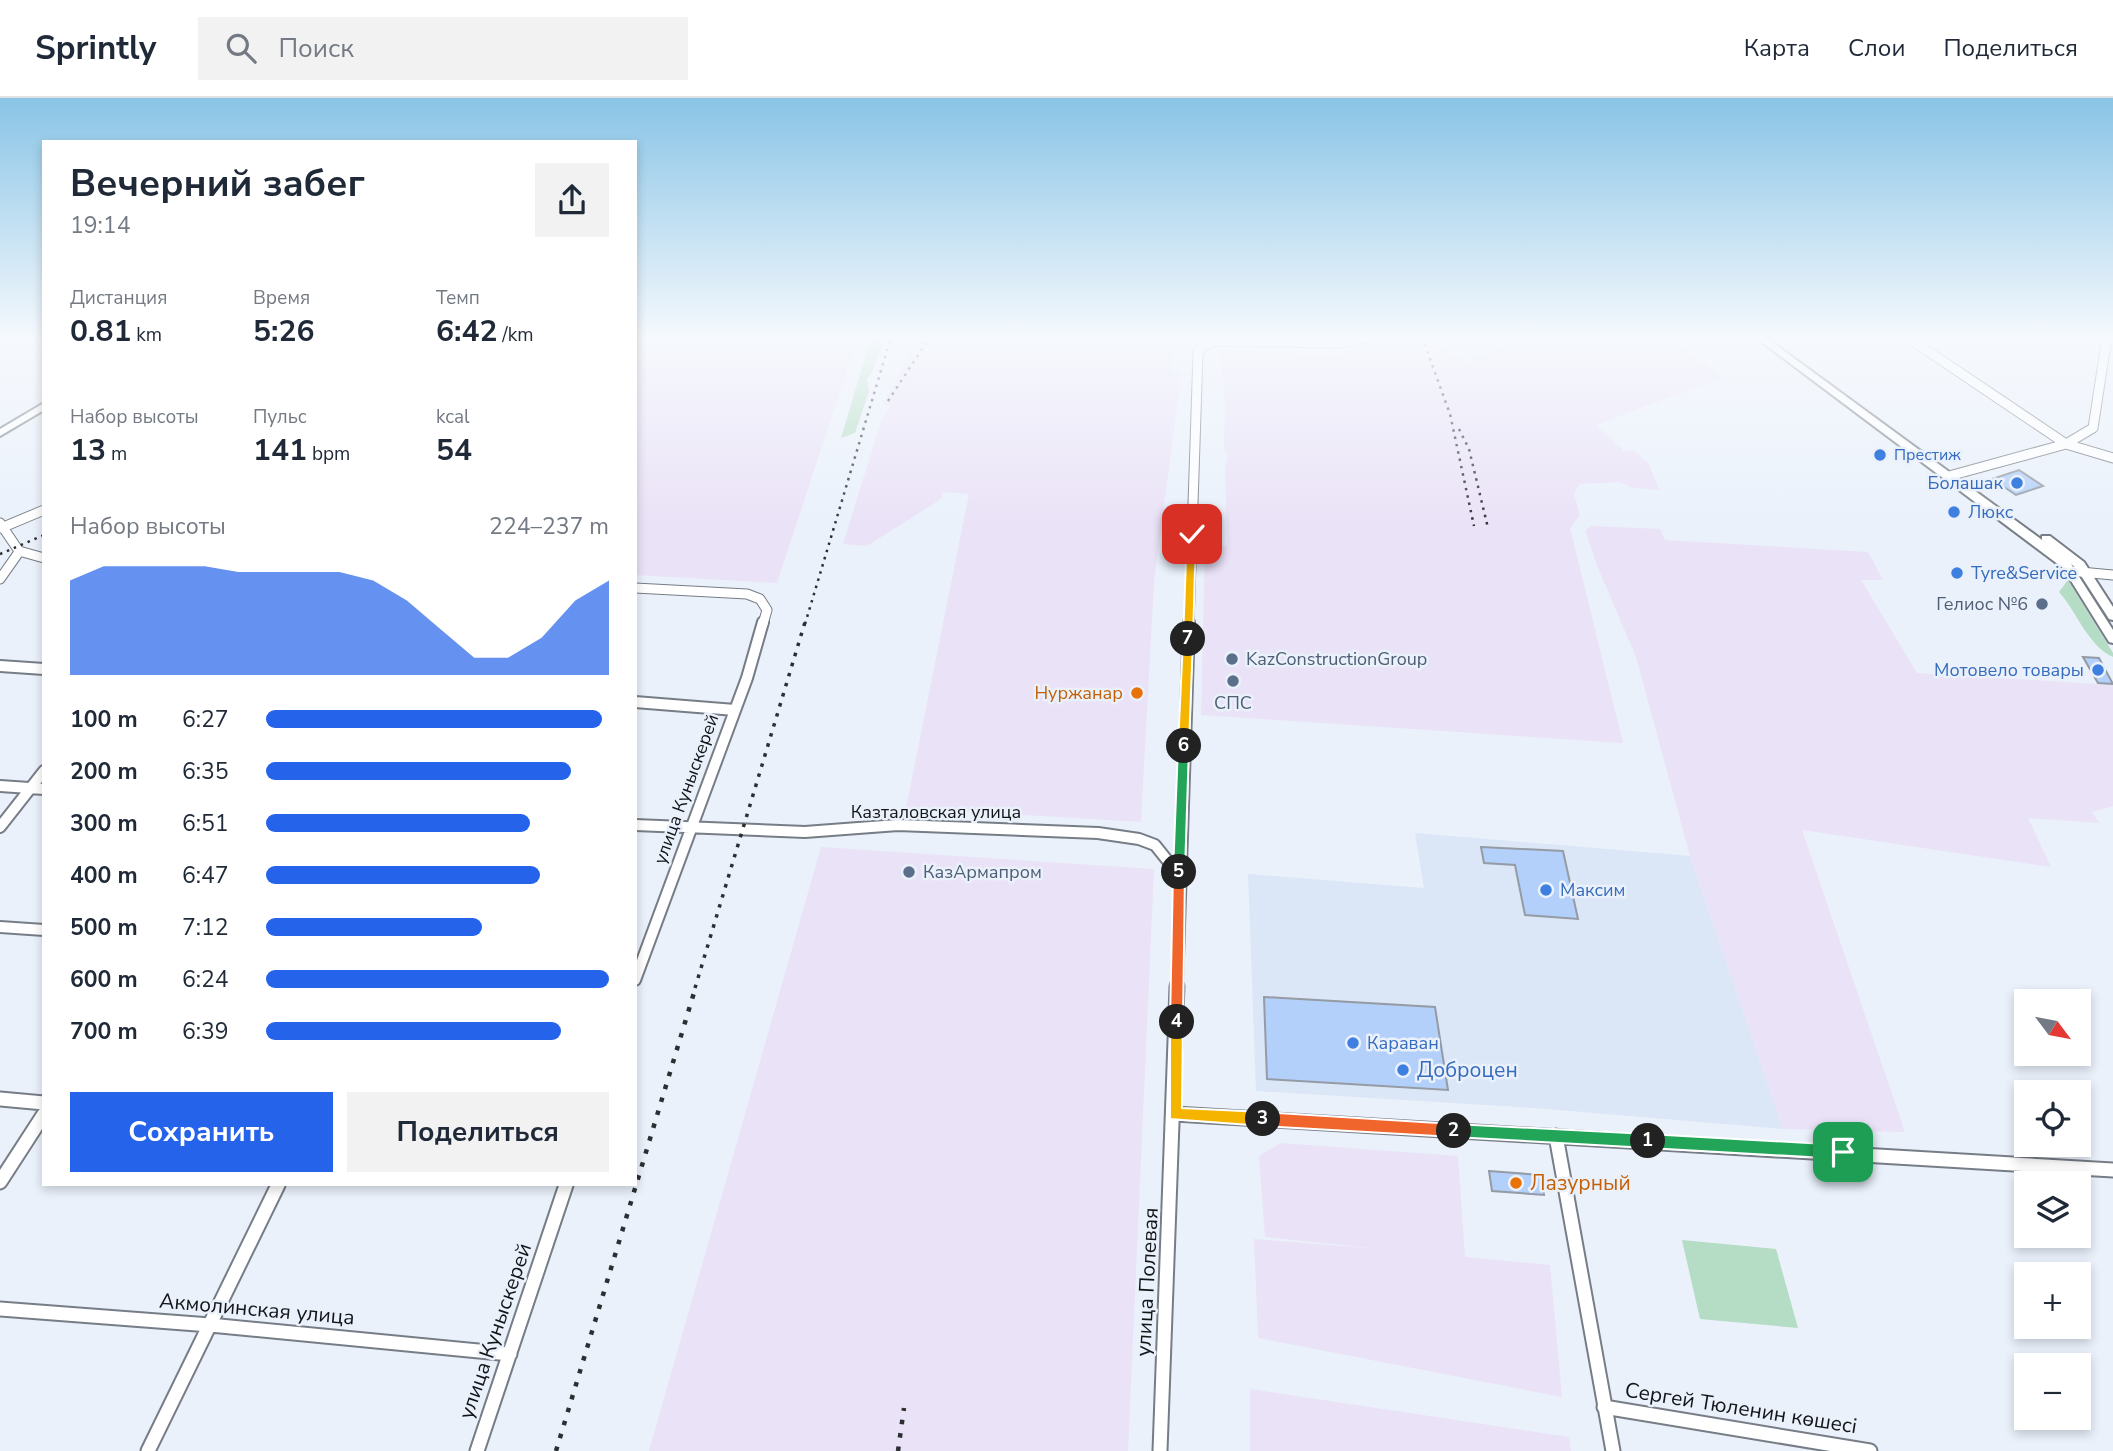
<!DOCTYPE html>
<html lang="ru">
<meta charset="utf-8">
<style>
:root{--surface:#fff;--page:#f2f2f3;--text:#1f2937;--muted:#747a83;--line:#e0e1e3;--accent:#2563eb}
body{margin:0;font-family:"Nunito Sans",sans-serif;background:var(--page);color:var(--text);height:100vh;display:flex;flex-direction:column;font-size:26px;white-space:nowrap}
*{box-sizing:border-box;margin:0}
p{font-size:23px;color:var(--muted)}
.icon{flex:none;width:38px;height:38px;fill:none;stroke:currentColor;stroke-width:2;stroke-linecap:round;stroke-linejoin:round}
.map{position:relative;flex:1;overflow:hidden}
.side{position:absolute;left:42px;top:42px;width:595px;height:1046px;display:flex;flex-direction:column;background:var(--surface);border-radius:0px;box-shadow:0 4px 10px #0003}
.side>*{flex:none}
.needle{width:46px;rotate:122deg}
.controls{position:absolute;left:2014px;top:891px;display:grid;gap:14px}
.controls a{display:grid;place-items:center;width:77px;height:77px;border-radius:0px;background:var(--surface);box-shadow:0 4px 10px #0003;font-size:35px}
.pin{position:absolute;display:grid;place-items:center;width:60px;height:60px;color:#fff;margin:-30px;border-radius:14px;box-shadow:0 4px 10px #0006}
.km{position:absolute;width:35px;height:35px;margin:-18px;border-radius:50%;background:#222;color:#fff;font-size:19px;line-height:35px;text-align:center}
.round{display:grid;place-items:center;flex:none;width:74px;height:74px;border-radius:0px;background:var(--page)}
.head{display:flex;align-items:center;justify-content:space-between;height:119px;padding:0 28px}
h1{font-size:38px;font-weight:700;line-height:52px}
.stats{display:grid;grid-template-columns:repeat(3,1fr);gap:10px;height:119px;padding:7px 28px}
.stats div{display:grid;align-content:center}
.stats b{font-size:30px;font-weight:700}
.stats small{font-size:19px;font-weight:400}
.stats p{font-size:19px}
.chart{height:196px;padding:14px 28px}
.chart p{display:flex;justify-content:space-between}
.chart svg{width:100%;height:126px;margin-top:7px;fill:var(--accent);opacity:.7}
.action{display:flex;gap:14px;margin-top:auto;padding:14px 28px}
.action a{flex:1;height:80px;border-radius:0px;background:var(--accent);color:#fff;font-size:28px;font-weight:700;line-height:80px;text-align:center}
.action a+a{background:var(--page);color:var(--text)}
ul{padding:0 28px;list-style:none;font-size:23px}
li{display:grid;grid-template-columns:112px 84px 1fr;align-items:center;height:52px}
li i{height:18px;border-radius:9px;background:var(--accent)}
header{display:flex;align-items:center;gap:42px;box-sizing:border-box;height:98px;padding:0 35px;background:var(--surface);border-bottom:2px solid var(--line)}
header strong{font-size:33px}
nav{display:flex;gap:38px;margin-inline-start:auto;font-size:24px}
.search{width:490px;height:63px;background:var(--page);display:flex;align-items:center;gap:18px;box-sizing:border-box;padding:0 24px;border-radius:0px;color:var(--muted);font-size:26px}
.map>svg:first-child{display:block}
.built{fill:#dbe6f7}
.industrial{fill:#eae2f7}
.green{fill:#b5dcc4}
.building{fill:#b3d0fa;stroke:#959ba5;stroke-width:2}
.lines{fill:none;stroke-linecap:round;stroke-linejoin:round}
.minor-far2-casing{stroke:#777d86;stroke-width:11}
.minor-far1-casing{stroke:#777d86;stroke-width:14}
.minor-casing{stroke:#777d86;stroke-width:17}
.major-casing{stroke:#777d86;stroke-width:4}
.minor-far2{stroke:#fff;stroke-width:9}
.minor-far1{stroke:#fff;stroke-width:10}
.minor{stroke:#fff;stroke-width:13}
.major{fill:#fff;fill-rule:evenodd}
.rail-far2{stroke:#2b2f32;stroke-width:2.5;stroke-dasharray:2.5 5;stroke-linecap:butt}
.rail-far1{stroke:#2b2f32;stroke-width:3.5;stroke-dasharray:3.5 7;stroke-linecap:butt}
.rail{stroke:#2b2f32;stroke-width:4.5;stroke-dasharray:4.5 9;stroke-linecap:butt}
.split-1{fill:#22a559;stroke:#fff;stroke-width:2}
.split-2{fill:#22a559;stroke:#fff;stroke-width:2}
.split-3{fill:#f0652b;stroke:#fff;stroke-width:2}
.split-4{fill:#f5b400;stroke:#fff;stroke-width:2}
.split-5{fill:#f0652b;stroke:#fff;stroke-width:2}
.split-6{fill:#22a559;stroke:#fff;stroke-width:2}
.split-7{fill:#f5b400;stroke:#fff;stroke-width:2}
.split-8{fill:#f5b400;stroke:#fff;stroke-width:2}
.shop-dot{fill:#3f7fe0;stroke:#eaf1fb;stroke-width:2.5}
.service-dot{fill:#5c6f8a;stroke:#eaf1fb;stroke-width:2.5}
.food-dot{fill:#e8710a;stroke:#eaf1fb;stroke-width:2.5}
.labels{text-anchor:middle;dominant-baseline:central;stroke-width:5;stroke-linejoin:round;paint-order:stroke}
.far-shop-label{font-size:16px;fill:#366cbe;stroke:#eaf1fb;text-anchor:start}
.shop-label{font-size:18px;fill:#366cbe;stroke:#eaf1fb;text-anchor:start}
.service-label{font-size:18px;fill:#4e5e75;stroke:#eaf1fb;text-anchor:start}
.food-label{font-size:18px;fill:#c56008;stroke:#eaf1fb;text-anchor:end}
.street-label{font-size:18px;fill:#131619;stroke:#eaf1fb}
.near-shop-label{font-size:21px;fill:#366cbe;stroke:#eaf1fb;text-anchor:start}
.near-food-label{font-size:21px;fill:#c56008;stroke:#eaf1fb;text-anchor:start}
.near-street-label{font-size:21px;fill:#131619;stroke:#eaf1fb}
</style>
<header>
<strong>Sprintly</strong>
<div class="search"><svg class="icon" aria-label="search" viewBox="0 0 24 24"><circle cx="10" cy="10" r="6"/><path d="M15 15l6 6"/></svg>Поиск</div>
<nav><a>Карта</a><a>Слои</a><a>Поделиться</a></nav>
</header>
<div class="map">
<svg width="2113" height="1353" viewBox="0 0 2113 1353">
<rect width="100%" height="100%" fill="#eaf1fb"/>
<path class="built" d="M1415,735l275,23 93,273 -248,-21 -279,-17 -8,-217 176,14z"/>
<path class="industrial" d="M635,239h223l-81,246 -142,-8z
M913,239h258v34l9,1 -1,21 -25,189 -13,240 -235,-14 63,-314 -26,-2 -2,7 -74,47 -24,-2 38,-123 9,-15 -7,-2 22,-42z
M1388,239h42l3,6 17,7 17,13 -1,-2 36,-14 -13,-10h179l56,40 -128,48 28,26 10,-1 15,14 10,26 -27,-2 -12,-6 -40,2 -6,9 6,22 -10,13 53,215 -422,-28 4,-169h22l-2,-81 3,-6 -4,-11 1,-47 -5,-51 115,4z
M1592,428l68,3 5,11 203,12 15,28h-22l56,93 196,12v121l-21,6 7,11 -71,-5 23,49 -249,-37 103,302 -122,-3 -93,-273 -54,-199 -38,-89 -13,-38z
M821,749l333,22 -26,582h-479z
M1281,1045l177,13 7,101 85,8 12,132 -304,-59 -4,-99 126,10 -115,-12 -6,-81z
M1250,1291l319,48 2,14h-321z"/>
<path class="green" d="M871,239h14l-13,36 -5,6 2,13 -14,41 -14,5z
M2068,482l45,73v4c-25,-11 -36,-45 -54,-65z
M1682,1142l94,9 22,79 -98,-9z"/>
<path class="building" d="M2019,372l24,16 -27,9 -24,-16z
M2083,559l16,1 14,26 -15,-1z
M1481,749l82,4 15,68 -53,-4 -10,-50 -31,-2z
M1264,899l171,10 13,83 -181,-11z
M1489,1073l52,4 3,20 -52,-4z"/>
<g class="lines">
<defs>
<path id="minor-far2" d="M1907,239l159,107 47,14
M1949,378l117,-32 27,-16 14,-91
M0,425l19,28 25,7
M1,430l43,-18
M2070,473l43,4
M0,481l19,-27
M635,490l112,6 13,5 7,11 -4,14
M1189,526l9,-271 4,-6 12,-6 123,2 30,-6"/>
<path id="minor-far1" d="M0,568l44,3
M635,604l100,8
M0,688l44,3
M635,727l170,7 93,-7 200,8 41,6 16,6 24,30
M0,729l44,-56
M0,829l44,3
M635,882l112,-302 16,-56
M1177,890l12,-366"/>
<path id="minor" d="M0,1001l44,4
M1175,1016l938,56
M1556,1038l57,315
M0,1084l44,-68
M0,1211l210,16 300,29
M1604,1309l266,44
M148,1353l130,-266
M477,1353l89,-266
M1160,1353l17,-465"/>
<path id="major" d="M1755,239h10l284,208 -7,-5v-4h8l34,26 29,45v13l-4,-1 -33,-51 -5,-4 42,66v13l-4,-1 -46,-74z
M44,305v7l-44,26v-7z"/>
</defs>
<use href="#minor-far2" class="minor-far2-casing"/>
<use href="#minor-far1" class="minor-far1-casing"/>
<use href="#minor" class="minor-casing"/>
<use href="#major" class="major-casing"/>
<use href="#minor-far2" class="minor-far2"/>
<use href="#minor-far1" class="minor-far1"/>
<use href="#minor" class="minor"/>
<use href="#major" class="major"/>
<path class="rail-far2" d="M1422,239l28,77 24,112
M888,303l42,-64
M1459,331l10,20 19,79
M0,456l44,-19
M805,526l86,-287"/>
<path class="rail-far1" d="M695,890l110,-366"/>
<path class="rail" d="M556,1353l140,-465
M898,1353l6,-43"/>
</g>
<linearGradient id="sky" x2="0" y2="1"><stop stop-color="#89c4e6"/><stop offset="0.56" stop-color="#f6f9fd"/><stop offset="1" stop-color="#f6f9fd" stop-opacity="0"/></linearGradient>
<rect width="2113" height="429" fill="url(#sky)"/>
<path class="split-1" d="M1648,1036l195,11 7,7 -7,7 -195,-11 -8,-7z"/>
<path class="split-2" d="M1454,1026l194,10 7,7 -7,7 -194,-11 -7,-6z"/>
<path class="split-3" d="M1263,1014l191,12 7,7 -7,6 -191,-11 -7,-7z"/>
<path class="split-4" d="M1177,918l6,6 -1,86 81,4 5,2v10l-5,2 -93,-7v-97z"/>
<path class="split-5" d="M1179,769l6,5 -2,150 -6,6 -7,-6 3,-150z"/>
<path class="split-6" d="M1184,644l5,4 -4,126 -6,5 -6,-5 5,-126z"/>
<path class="split-7" d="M1188,537l5,4 -4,107 -5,4 -6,-4 5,-107z"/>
<path class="split-8" d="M1192,433l4,3 -3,105 -5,4 -5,-4 4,-105z"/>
<g class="shop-dot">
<circle cx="1880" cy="357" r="7"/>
<circle cx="2017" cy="385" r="7"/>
<circle cx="1954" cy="414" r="7"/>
<circle cx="1957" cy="475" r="7"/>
<circle cx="2098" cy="572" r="7"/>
<circle cx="1546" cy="792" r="7"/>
<circle cx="1353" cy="945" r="7"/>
<circle cx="1403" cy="972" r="7"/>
</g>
<g class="service-dot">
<circle cx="2042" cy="506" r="7"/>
<circle cx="1232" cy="561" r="7"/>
<circle cx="1233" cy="583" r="7"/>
<circle cx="909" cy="774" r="7"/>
</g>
<g class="food-dot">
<circle cx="1137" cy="595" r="7"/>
<circle cx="1516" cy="1085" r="7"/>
</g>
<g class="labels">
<g class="far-shop-label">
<text x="1894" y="357">Престиж</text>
</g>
<g class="shop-label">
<text x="2003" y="385" text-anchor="end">Болашак</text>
<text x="1968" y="414">Люкс</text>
<text x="1971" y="475">Tyre&amp;Service</text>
<text x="2084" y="572" text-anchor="end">Мотовело товары</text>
<text x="1560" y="792">Максим</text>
<text x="1367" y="945">Караван</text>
</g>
<g class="service-label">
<text x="2028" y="506" text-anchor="end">Гелиос №6</text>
<text x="1246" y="561">KazConstructionGroup</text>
<text x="1233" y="605" text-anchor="middle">СПС</text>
<text x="923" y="774">КазАрмапром</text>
</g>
<g class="food-label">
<text x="1123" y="595">Нуржанар</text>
</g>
<g class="street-label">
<text transform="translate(686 691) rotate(-70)">улица Куныскерей</text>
<text x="936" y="714">Казталовская улица</text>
</g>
<g class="near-shop-label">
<text x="1417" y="972">Доброцен</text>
</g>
<g class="near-food-label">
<text x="1530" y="1085">Лазурный</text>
</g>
<g class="near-street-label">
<text transform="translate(1147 1184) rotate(-87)">улица Полевая</text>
<text transform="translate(257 1211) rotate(5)">Акмолинская улица</text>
<text transform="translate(495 1233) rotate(-71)">улица Куныскерей</text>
<text transform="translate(1741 1310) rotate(9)">Сергей Тюленин көшесі</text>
</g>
</g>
</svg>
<div class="controls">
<a><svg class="needle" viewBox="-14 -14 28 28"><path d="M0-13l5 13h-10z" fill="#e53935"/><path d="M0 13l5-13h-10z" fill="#747a83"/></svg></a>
<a><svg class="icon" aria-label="locate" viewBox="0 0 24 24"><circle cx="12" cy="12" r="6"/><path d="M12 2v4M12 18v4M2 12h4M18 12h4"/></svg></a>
<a><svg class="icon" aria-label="layers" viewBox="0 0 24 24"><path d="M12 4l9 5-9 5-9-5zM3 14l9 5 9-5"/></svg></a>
<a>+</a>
<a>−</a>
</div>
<div class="pin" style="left:1843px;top:1054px;background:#1e9e55"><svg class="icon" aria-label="arrive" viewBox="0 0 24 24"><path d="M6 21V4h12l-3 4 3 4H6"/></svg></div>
<div class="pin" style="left:1192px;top:436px;background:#d93025"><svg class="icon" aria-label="check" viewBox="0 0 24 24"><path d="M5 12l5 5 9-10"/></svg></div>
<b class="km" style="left:1648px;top:1043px">1</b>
<b class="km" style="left:1454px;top:1033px">2</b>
<b class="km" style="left:1263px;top:1021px">3</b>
<b class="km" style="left:1177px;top:924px">4</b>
<b class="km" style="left:1179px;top:774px">5</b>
<b class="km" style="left:1184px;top:648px">6</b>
<b class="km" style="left:1188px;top:541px">7</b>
<section class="side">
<div class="head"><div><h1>Вечерний забег</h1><p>19:14</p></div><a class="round"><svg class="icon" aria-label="share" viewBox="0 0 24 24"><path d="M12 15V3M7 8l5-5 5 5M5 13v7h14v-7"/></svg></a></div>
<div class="stats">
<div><p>Дистанция</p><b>0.81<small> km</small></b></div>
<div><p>Время</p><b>5:26</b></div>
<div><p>Темп</p><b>6:42<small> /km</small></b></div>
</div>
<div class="stats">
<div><p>Набор высоты</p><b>13<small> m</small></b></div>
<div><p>Пульс</p><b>141<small> bpm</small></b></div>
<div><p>kcal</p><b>54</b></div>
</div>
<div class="chart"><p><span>Набор высоты</span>224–237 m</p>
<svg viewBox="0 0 160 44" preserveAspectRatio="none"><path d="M0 44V11L10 6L20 6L30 6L40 6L50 8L60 8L70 8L80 8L90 11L100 18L110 28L120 38L130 38L140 31L150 18L160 11V44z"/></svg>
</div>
<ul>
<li><b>100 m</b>6:27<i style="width:98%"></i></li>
<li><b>200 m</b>6:35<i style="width:89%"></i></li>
<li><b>300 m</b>6:51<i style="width:77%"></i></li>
<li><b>400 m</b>6:47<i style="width:80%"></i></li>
<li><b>500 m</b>7:12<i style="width:63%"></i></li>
<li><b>600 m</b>6:24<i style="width:100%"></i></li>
<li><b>700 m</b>6:39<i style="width:86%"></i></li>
</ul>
<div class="action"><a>Сохранить</a><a>Поделиться</a></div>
</section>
</div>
